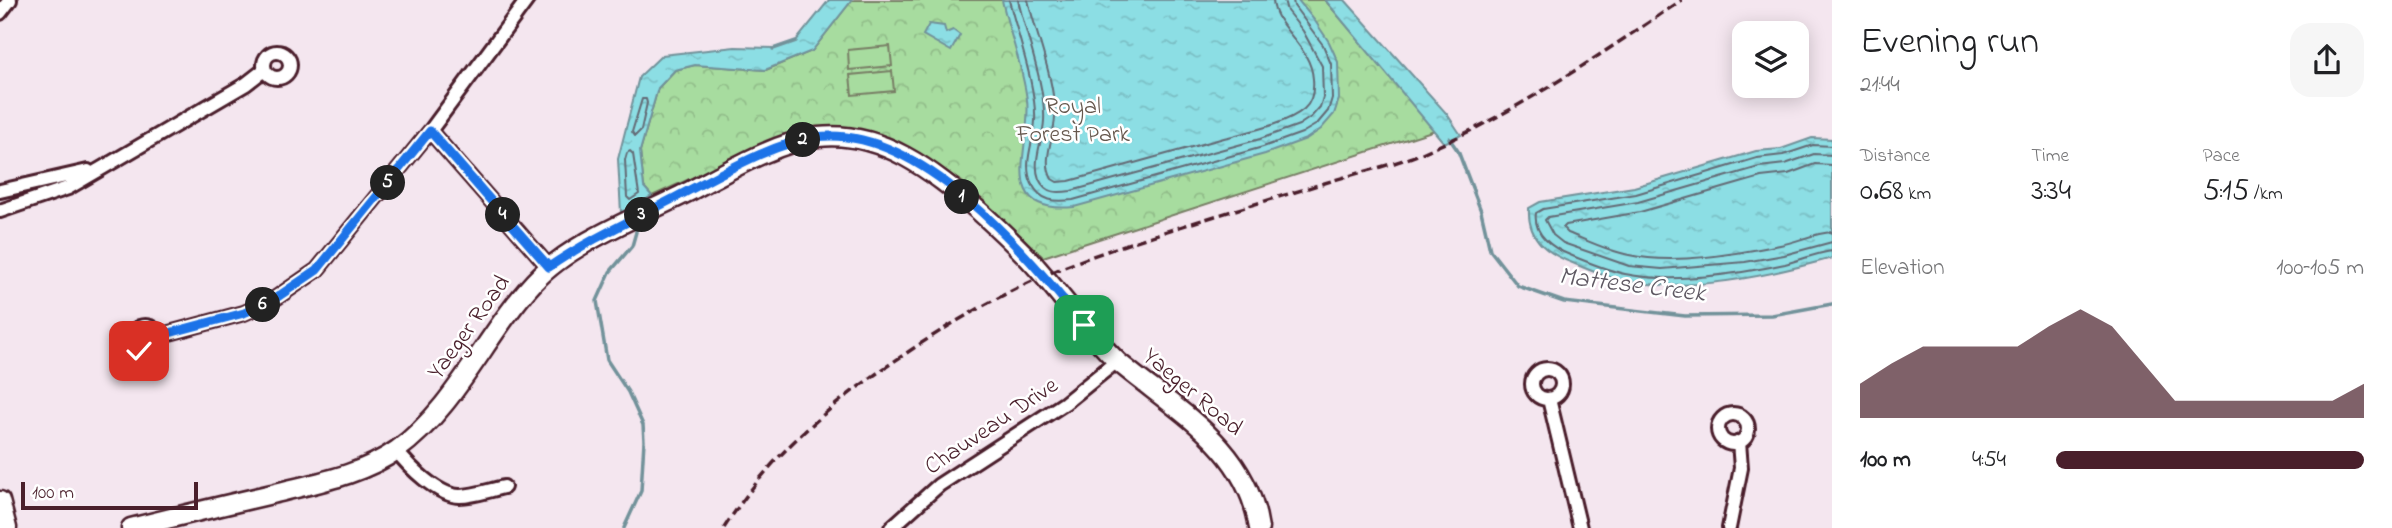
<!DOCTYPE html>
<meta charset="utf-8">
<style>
:root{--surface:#fff;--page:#f6f6f6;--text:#202124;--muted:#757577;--accent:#4a1f2b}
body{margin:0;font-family:"Indie Flower",sans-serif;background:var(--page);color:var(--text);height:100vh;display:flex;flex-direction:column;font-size:26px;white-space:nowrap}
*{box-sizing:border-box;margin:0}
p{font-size:23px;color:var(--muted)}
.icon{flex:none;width:38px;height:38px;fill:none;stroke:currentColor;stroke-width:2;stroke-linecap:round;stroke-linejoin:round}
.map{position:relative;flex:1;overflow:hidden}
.drawer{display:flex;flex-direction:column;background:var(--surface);width:560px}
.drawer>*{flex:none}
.buttons{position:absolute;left:1732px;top:21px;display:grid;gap:14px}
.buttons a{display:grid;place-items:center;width:77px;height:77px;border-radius:14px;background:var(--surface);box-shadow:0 4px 18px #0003;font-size:35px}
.scale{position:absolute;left:21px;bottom:18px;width:177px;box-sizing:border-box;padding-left:7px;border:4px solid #4a1f2b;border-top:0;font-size:19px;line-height:24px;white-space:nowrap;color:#4a1f2b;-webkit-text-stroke:5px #fff;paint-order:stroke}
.pin{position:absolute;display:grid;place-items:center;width:60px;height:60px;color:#fff;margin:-30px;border-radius:14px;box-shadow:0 4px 10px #0006}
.km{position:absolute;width:35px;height:35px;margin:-18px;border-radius:50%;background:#222;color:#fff;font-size:19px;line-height:35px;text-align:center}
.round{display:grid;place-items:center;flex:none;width:74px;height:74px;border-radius:21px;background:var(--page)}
.headline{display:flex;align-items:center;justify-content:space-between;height:119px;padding:0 28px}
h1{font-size:38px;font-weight:600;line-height:52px}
.metrics{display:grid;grid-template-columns:repeat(3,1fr);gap:10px;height:119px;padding:7px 28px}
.metrics div{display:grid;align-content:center}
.metrics b{font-size:30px;font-weight:600}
.metrics small{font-size:19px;font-weight:400}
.metrics p{font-size:19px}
.chart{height:196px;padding:14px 28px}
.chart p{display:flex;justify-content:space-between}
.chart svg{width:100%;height:126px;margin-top:7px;fill:var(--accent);opacity:.7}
ul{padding:0 28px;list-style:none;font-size:23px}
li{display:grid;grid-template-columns:112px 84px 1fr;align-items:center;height:52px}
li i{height:18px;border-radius:9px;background:var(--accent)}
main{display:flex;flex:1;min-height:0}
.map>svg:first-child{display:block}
.park{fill:url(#park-crowns);stroke:#787e65;stroke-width:2}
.pitch{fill:#a7dc9f;stroke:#787e65;stroke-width:2}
.water{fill:url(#water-ripples);stroke:#72929a;stroke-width:2}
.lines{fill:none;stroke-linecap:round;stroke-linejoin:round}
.shore{stroke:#646b75;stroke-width:2}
.stream{stroke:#72929a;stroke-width:3.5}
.street-casing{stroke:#4a1f2b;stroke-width:18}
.secondary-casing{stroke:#4a1f2b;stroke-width:23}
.street{stroke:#fff;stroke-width:12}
.secondary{stroke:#fff;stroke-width:18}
.rail{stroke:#4a1f2b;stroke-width:3.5;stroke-dasharray:10 5;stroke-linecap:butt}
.route-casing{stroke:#fff;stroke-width:14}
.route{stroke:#1a73e8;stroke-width:9}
.labels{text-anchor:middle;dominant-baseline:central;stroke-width:5;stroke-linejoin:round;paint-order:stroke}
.park-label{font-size:24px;fill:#66584e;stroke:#fff}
.street-label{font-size:24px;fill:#4a1f2b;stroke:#fff}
.water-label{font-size:26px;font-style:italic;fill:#5e5862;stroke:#fff}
</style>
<main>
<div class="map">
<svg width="1832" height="528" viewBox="0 0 1832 528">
<defs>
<pattern id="park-crowns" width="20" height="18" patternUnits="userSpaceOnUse" patternTransform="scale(1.75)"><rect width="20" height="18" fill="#a7dc9f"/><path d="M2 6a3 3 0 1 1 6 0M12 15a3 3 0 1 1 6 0" fill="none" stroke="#91bc89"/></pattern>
<pattern id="water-ripples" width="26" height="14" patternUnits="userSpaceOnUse" patternTransform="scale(1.75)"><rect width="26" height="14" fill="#8cdee4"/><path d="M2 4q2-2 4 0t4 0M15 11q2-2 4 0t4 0" fill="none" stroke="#7abec4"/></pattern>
</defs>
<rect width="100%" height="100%" fill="#f4e6ef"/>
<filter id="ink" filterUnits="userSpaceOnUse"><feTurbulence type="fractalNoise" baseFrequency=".0143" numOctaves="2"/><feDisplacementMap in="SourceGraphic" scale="14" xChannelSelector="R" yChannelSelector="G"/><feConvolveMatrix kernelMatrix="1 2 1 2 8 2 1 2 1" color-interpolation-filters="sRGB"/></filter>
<g filter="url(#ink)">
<path class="park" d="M852,0h473l110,130 -392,127 -79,-74 -77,-46 -83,-10 -152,69 -8,-9 -4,-36 18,-63 17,-18 20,-5 71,5 46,-19z"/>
<path class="pitch" d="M890,46l2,20 -43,4 -1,-20z
M892,71l2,20 -42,4 -2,-20z"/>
<path class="water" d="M829,0h23l-40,51 -47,19 -70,-5 -20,5 -17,18 -18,63 4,36 8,9 -31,17 -3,-54 21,-82 23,-22 73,-8 40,1 21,-7z
M1002,0h296l17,21 14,21 9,20 1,37 -5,15 -13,15 -15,10 -41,15 -191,53c-81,8 -41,-63 -47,-107 -4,-33 -18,-67 -25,-100z
M1325,0h20l102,114 14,21 -17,8z
M929,24l15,2 2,7 7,-3 7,5 -9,16 -28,-16z
M1812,138l20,1v119c-60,17 -144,35 -206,23 -18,-3 -35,-10 -51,-17 -27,-10 -48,-24 -46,-56l11,-6 94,-15 122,-36 25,-2z"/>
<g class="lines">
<path class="shore" d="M1009,0c8,33 28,89 26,121 -1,21 -13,43 -3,63 9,18 23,18 41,16l190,-53 39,-14 15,-9 11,-13 4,-13 -1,-34 -8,-19 -29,-39 -1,-6
M1018,0c8,35 28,87 26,121 -1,19 -12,40 -5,58 7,15 19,14 32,12l189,-52 39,-14 12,-8 9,-10 3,-10 -1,-31 -19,-35 -16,-20 -3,-11
M1028,0c9,38 26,77 27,116 0,20 -14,44 -3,63l5,3 12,-1c52,-14 104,-29 155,-43 23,-6 63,-14 80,-29 9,-8 10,-19 9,-30 -2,-34 -39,-51 -40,-79
M642,99h4l1,4 -6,27 -6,6 -3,-4z
M1832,146l-19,-1 -30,10 -26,3 -121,36 -93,15 -7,4c-3,21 16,35 34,42 18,7 36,15 55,19 47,10 114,0 160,-10 16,-4 31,-11 47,-13
M630,151l3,3 6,40 -9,6 -3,-3 -2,-37 2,-7z
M1832,155l-18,-1 -29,10 -26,3 -121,35 -90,15 -3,3 8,15 10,8 66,23 33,3 83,-7 39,-7 48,-13
M1832,165l-17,-1 -27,10 -27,3 -121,35 -74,13 -3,3 5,5c20,8 40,18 61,22 45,10 106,-1 151,-10 17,-3 34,-12 52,-13"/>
<path class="stream" d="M773,49l23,-8
M1449,138l9,13 23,60 9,39 28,36 46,16 121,14 87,-1 60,-11
M624,528l17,-37 3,-50 -1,-16 -15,-33 -21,-32 -10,-59 13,-29 22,-26 4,-14v-8"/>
<defs>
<path id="street" d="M0,13l10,-13
M264 65a13 13 0 1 1 26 0a13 13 0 1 1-26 0Z
M430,131l119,136
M0,191l88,-20
M0,211l68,-23 178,-104 18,-14
M132 339a13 13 0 1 1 26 0a13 13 0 1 1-26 0Z
M158,336l86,-23 29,-13 44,-30 113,-139 97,-131
M1532 384a15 15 0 1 1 30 0a15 15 0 1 1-30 0Z
M1549,399l31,129
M1718 429a15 15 0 1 1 30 0a15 15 0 1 1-30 0Z
M396,450c12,16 42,46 64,46 14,0 30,-6 44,-9
M891,528l48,-43 126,-82 52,-42
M1729,528l12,-60 -2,-26"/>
<path id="secondary" d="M0,501l7,27
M131,528c47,-12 94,-23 141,-34 42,-11 88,-18 125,-44 59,-43 88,-115 137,-168 37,-40 107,-66 156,-91 38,-20 86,-49 128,-54 64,-7 114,34 160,73 21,19 42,38 60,59 27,31 50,64 79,92 58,49 130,85 142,167"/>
</defs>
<use href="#street" class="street-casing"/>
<use href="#secondary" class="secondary-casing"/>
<use href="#street" class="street"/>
<use href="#secondary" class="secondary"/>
<path class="rail" d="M724,528c49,-77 109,-126 184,-176 64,-43 126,-76 199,-101 74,-26 150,-47 224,-70 30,-9 62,-16 91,-28 93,-39 176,-97 260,-153"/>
</g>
</g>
<g class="lines" filter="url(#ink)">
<defs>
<path id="route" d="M139,351h13l6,-6v-9l86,-23 29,-13 44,-30 113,-139 119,136c42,-29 90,-50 135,-74 39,-20 89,-50 132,-56 102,-13 211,116 268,188"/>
</defs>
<use href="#route" class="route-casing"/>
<use href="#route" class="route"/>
</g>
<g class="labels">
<g class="park-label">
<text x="1073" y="107">Royal<tspan x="1073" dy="28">Forest Park</tspan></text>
</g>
<g class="street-label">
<text transform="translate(470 328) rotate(-54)">Yaeger Road</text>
<text transform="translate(1192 393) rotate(40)">Yaeger Road</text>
<text transform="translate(992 427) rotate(-34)">Chauveau Drive</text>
</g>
<g class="water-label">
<text transform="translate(1632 286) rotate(7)">Mattese Creek</text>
</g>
</g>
</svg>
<div class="buttons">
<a><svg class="icon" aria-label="layers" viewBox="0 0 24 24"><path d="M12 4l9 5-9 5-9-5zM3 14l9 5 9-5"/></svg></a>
</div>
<div class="scale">100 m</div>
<div class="pin" style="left:1084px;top:325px;background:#1e9e55"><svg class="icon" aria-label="arrive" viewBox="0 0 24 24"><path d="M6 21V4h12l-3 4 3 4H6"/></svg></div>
<div class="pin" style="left:139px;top:351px;background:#d93025"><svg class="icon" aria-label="check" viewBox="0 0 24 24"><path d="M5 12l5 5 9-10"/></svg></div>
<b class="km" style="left:962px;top:197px">1</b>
<b class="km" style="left:803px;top:140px">2</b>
<b class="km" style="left:642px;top:215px">3</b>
<b class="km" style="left:503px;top:215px">4</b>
<b class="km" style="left:388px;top:183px">5</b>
<b class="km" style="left:263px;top:305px">6</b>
</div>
<section class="drawer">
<div class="headline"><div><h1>Evening run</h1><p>21:44</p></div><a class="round"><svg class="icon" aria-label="share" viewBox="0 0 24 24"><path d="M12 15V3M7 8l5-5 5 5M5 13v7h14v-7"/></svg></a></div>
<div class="metrics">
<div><p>Distance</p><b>0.68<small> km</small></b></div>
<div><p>Time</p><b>3:34</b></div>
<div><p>Pace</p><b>5:15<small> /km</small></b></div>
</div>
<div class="chart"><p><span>Elevation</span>100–105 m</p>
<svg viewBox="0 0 160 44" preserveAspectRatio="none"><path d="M0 44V32L10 25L20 19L30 19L40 19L50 19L60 12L70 6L80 12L90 25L100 38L110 38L120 38L130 38L140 38L150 38L160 32V44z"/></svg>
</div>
<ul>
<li><b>100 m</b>4:54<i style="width:100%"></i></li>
</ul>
</section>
</main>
